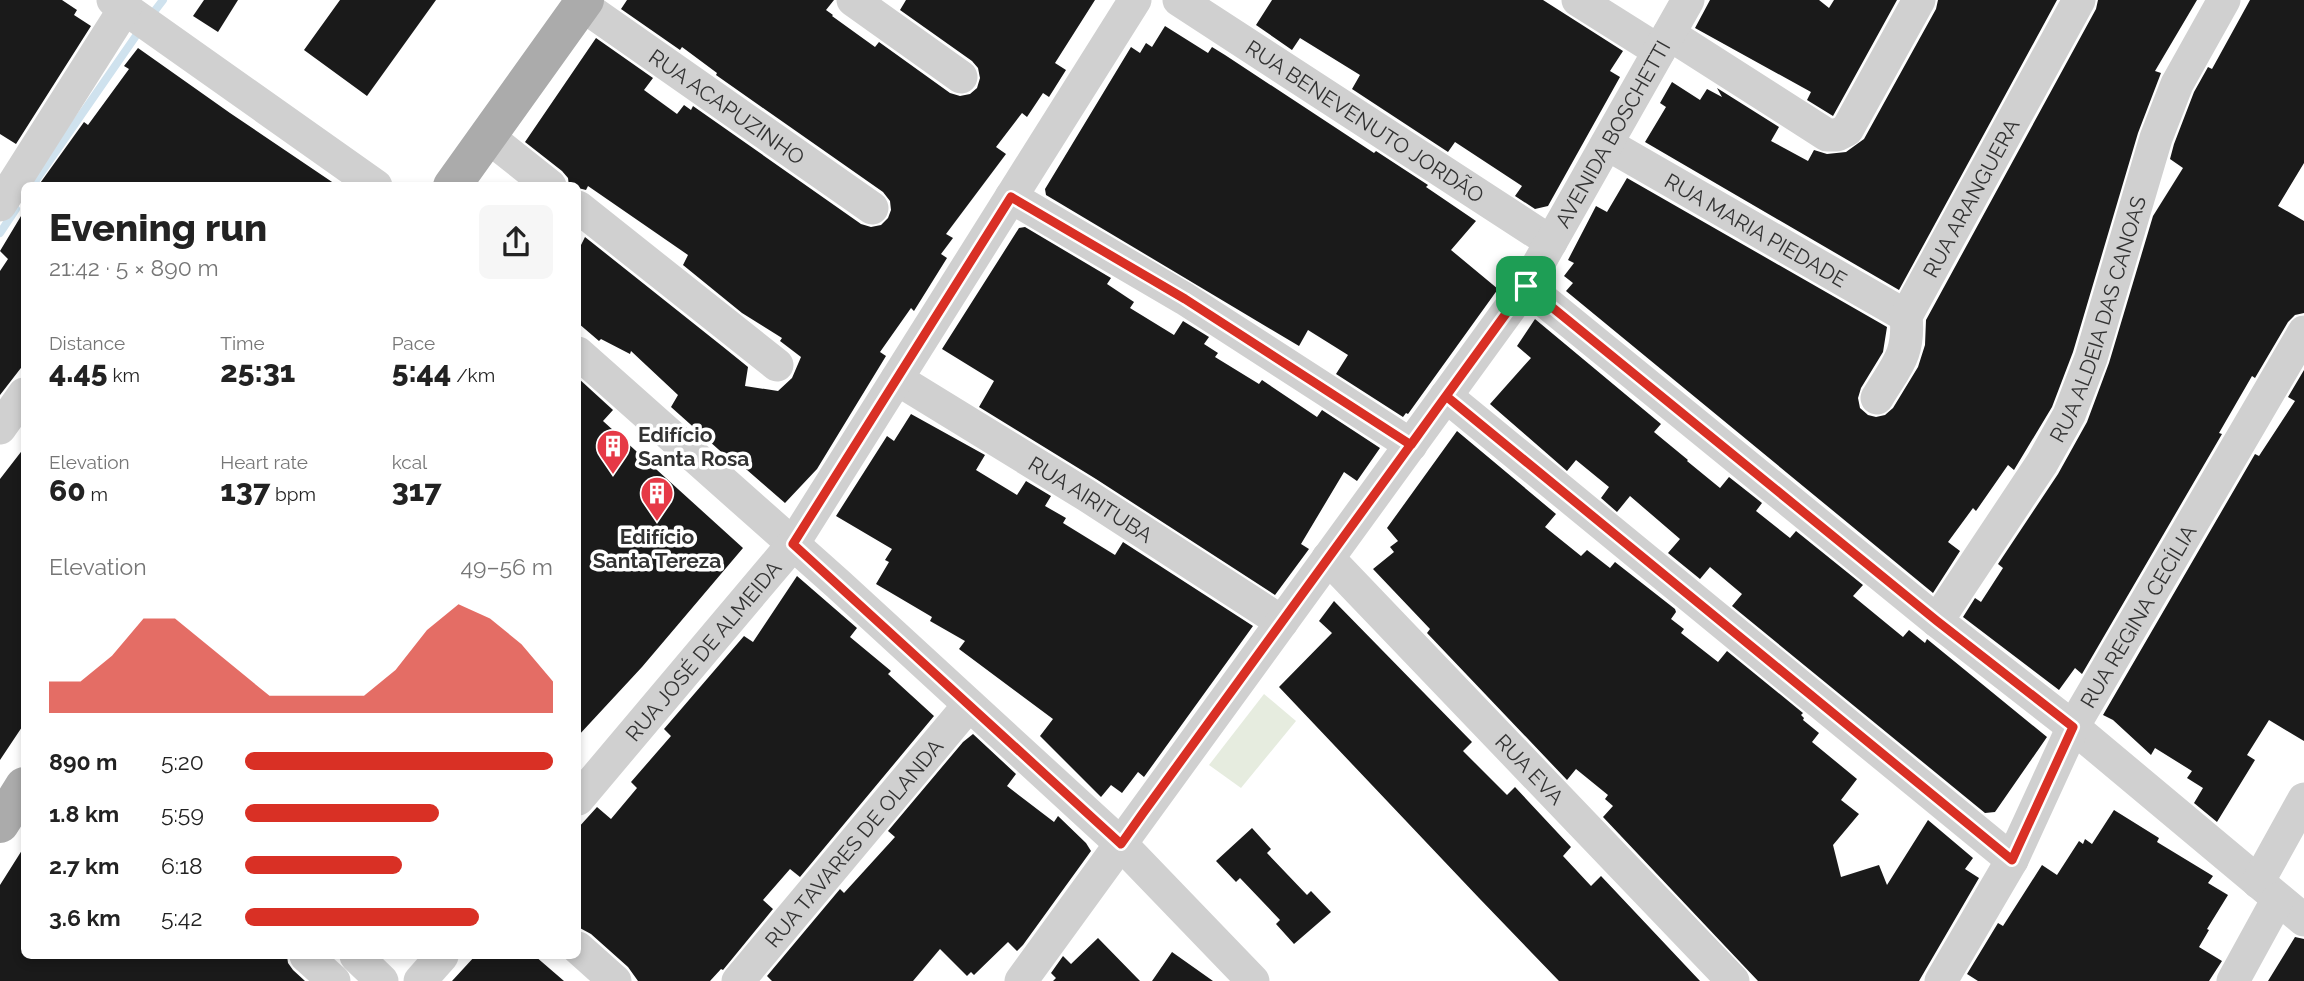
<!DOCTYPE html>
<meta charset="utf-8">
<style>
:root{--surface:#fff;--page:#f6f6f6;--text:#222;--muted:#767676;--accent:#d93025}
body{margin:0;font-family:Raleway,sans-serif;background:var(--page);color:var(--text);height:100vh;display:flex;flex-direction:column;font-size:26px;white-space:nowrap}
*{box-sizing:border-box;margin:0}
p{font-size:23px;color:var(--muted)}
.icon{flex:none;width:38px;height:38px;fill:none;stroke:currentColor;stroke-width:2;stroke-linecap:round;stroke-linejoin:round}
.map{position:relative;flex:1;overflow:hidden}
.side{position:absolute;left:21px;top:182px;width:560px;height:777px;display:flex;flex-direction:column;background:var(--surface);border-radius:10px;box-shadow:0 4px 10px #0003}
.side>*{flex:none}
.pin{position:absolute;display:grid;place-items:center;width:60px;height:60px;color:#fff;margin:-30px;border-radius:14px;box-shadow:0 4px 10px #0006}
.round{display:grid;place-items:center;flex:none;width:74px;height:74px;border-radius:10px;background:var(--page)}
.overview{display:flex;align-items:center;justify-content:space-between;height:119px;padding:0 28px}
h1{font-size:38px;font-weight:800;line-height:52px}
.metrics{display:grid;grid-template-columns:repeat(3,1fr);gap:10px;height:119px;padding:7px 28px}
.metrics div{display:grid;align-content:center}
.metrics b{font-size:30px;font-weight:800}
.metrics small{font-size:19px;font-weight:400}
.metrics p{font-size:19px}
.chart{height:196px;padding:14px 28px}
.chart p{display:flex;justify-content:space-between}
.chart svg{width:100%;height:126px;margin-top:7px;fill:var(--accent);opacity:.7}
ul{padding:0 28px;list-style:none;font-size:23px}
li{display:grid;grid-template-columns:112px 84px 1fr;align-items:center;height:52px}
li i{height:18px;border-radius:9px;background:var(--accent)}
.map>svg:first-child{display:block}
.green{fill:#e6ecdf}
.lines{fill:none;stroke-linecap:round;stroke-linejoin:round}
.stream{stroke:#cfe2ee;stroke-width:8}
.building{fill:#1a1a1a}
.minor{stroke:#d0d0d0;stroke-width:33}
.major{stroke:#ababab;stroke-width:38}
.route-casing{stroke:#fff;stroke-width:14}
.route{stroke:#d93025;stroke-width:9}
.labels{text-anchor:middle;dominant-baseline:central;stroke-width:7;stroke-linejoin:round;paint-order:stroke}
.street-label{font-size:21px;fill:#333;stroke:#fff}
.poi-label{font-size:21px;font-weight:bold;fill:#333;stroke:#fff;text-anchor:start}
</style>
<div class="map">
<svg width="2304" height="981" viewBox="0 0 2304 981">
<rect width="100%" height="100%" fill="#fff"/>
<path class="green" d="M1264,694l32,27 -55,67 -32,-23z"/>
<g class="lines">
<path class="stream" d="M150,17l13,-17
M32,186l108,-156
M0,233l16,-24"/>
</g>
<path class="building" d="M0,0h62l15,10 -3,5 17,11 -75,118 -16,-10z
M204,0h34l-20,32 -25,-16z
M340,0h96l-69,96 -63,-46z
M627,0h207l-8,10 7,5 -1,1 43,31 4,-5 71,51 10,3 10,-2 7,-6 3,-10 -2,-10 -6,-7 -72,-51 6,-10h189l-40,63 11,7 -17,27 -6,-4 -16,24 -5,-4 -26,34 10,7 -60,80 7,4 -12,16 6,4 -33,53 -3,-3 -31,44 6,4 -69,113 -32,34 -46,-40 -2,3 -66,-59 7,-12 -47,-44 -1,3 -29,-15 -2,2 -21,-18v-72l7,-14 137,109 26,21 -3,19 33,5 14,-13 9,-21 -21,-16 2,-3 -40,-25 -59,-48 5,-10 -100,-69 -2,4 -8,-2v-2h-9l-1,-8 -6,-7 -37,-29 71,-104 57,40 -9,12 33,24 7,-9 7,5 2,-4 168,118 10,3 10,-2 7,-7 3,-8 -1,-9 -7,-9 -167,-117 1,-2 -35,-26 -2,3 -59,-41z
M1272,0h271l80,51 -13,20 10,6 -72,129 -13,3 -20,-13 7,-10 -67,-44 -7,10 -96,-63 8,-14 -60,-37 -8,12 -36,-25z
M1710,0h109l10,8 5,-8h63l-64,116 -26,-16 4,-8 -116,-64z
M1938,0h119l-158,290 -254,-148 21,-35 -6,-4 12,-21 28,18 7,-11 15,8 -5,-9 62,39 -8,14 37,20 6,-11 13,4 19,-2 18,-13 72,-130z
M2098,0h99l-42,71 6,2 -23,60 -65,219 -21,55 -38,63 -6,-5 -32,46 -3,-3 -25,34 12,9 -27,42 -367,-302 7,-8 -9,-7 10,-13 -6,-3 28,-54 11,6 20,-34 260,149 -4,25 -22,36 -3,10 2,10 8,7 8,2 9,-2 8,-7 25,-41 7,-22 1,-25 170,-311z
M2250,0h54v163l-26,43 26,15v92l-9,2 -7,7 -33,56 -3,-2 -33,57 3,1 -140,240 -7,-6 -16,22 -96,-73 12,-19 6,4 22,-34 -5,-4 60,-90 29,-52 22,-59 44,-147 30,-48 -13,-9 4,-15 20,-52 14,-25 4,2z
M1165,26l43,27 4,-6 13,8 149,98 2,-2 52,34 -2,2 50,34 -25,29 47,39 -90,125 -2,-1 -3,4 -67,-43 12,-19 -40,-25 -9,16 -253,-151 -1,-6 86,-142 9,6 6,-10 6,4z
M138,48l92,65 108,73h-300l46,-64 4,3 41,-56 -5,-3z
M24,211v153l-24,31v-124l8,-12 -8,-8z
M1025,227l86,51 -4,6 27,18 -4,6 44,27 9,-14 26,16 -5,7 14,9 -3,4 44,27 3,-4 55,37 5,-7 58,38 -23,33 -13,-9 -43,72 8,5 -34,46 -179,-116 -117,-72 15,-26 -52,-32 77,-121z
M1535,319l126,105 -7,8 34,28 -1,1 33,27 9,-11 33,26 -6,8 34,27 6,-7 67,54 -10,11 50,41 6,-7 16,13 2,-4 120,98 -52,75 -10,1 -253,-207 10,-12 -32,-27 -10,12 -32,-26 12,-14 -50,-43 -13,16 -16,-14 8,-11 -33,-27 -9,11 -77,-67 41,-46 -14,-12z
M2304,370v371l-35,-21 -22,35 8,5 -38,62 -23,-19 9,-15 -16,-10 5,-7 -37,-23 -4,7 -38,-35 -10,-5 152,-261 4,2 36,-55 -7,-4z
M578,378l35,32 -10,11 140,127 -101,119 -64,69z
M911,414l74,41 -9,15 41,25 9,-14 25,15 -6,10 21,12 -3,5 52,32 8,-13 130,84 -109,151 -6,-5 -16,21 -11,-8 -10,12 -61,-61 13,-17 -94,-70 6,-8 -35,-20 2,-4 -56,-33 13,-22 -4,-2 7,-11 -56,-33 51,-80 7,5z
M1457,431l99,83 -11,13 36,29 6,-6 23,18 5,-6 60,47 1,3 -5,7 13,10 -3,4 37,29 9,-11 76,62 -2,2 3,3 -1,2 16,13 -7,9 45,37 -16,21 18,14 -26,31 8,32 38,-12 8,20 41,-65 45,38 -8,11 14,9 -60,103h-161l-155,-164 10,-11 -8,-7 3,-4 -32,-26 -9,11 -140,-147 3,-4 -57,-60 21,-17 -4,-5 8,-6 -11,-13z
M24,448v276l-24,36v-281z
M797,576l60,52 -7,9 41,34 -3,3 46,42 -134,161 -10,-8 -27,31 10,9 -50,61 -2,-1 -11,12h-72l-10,-14 -37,-33 -13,-7v-99l19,-21 14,12 26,-31 -6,-6 40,-46 -7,-7 80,-93 9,6z
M1334,601l138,141 -9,9 44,44 8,-8 56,60 -8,9 28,30 10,-10 99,105h-141l-80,-83 -200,-211 53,-54 -13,-12z
M973,734l43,40 -9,12 47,36 4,-6 28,27 5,8 -68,94 -6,6 -9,-9 -34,33 -3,-3 -4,4 -27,-27 -27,32h-141l-5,-5 73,-87 4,4 51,-56 -7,-6 75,-89z
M2114,810l45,28 -2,4 56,34 -5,7 20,12 -21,34 2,1 -10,17 23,14 -13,20h-231l-11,-7 31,-51 5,3 39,-61 15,10 22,-34 4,3 2,-5 7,5z
M1252,828l19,21 -4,4 40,42 4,-4 20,21 -37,32 -18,-20 4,-4 -40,-42 -4,4 -20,-21z
M24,847v109h263l1,7 5,7 12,11h-305v-96z
M2295,937l9,2v42h-36z
M1098,938l42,43h-87l3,-3 -5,-5 12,-17 8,8z
M1172,952l41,29h-61z
M475,956h60l29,25h-112z"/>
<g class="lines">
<g class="minor">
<path d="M113,0l263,186"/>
<path d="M853,0l108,77"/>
<path id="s1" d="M1179,0l372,242"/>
<path d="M1578,0l81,51"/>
<path id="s2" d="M582,5l290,203"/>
<path d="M1669,34l158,101h10l10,-5 72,-130"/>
<path d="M487,136l63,50"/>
<path id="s3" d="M1607,144l299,172"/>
<path d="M1011,197l174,102 226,146"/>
<path d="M0,205l125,-197"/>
<path d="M578,207l199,158"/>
<path d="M1526,286l411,335 136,106 231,193"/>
<path d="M578,353l260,231 283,260 132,137"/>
<path id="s4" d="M897,379l189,116 196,127"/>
<path d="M1446,396l566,464"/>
<path id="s5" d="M1877,398c19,-32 33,-43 29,-82l173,-316"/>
<path d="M0,428l24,-34"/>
<path id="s6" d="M1328,558l405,423"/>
<path id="s7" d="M1937,621l105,-158 27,-48 22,-57 65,-220 21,-54 47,-84"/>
<path id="s8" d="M578,799l215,-255 342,-544"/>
<path d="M2258,882l46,-83"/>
<path d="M578,948l37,33"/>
<path d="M306,956l28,25"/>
<path d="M356,956l26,25"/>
<path d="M420,981l22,-25"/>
<path id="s9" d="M738,981l231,-276"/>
<path id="s10" d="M1021,981l505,-695 162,-286"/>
<path id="s11" d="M1941,981l71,-121 61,-133 231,-395"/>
<path d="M2233,981l45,-82"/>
</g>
<path class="major" d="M452,186l133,-186
M0,824l24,-38"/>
</g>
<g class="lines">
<defs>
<path id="route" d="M1526,286c-128,176 -255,351 -383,527l-22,31 -328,-300 218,-347 174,102 226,146 35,-49 566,464 61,-133 -136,-106 -411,-335"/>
</defs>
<use href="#route" class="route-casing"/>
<use href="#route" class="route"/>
</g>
<defs>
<symbol id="building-pin" viewBox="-11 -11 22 30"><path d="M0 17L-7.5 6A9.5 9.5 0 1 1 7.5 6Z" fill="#e63946" stroke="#fff"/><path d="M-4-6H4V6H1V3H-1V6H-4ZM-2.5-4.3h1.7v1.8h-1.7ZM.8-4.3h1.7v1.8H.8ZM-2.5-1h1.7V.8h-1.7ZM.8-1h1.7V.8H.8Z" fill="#fff"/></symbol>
</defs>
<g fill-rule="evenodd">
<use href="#building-pin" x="594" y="427" width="38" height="52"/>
<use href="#building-pin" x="638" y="474" width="38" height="52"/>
</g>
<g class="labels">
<g class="street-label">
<text stroke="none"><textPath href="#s2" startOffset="177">RUA ACAPUZINHO</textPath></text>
<text stroke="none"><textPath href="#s1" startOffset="222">RUA BENEVENUTO JORDÃO</textPath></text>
<text stroke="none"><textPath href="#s10" startOffset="1034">AVENIDA BOSCHETTI</textPath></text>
<text stroke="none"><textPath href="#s5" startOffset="224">RUA ARANGUERA</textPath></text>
<text stroke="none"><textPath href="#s3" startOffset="172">RUA MARIA PIEDADE</textPath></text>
<text stroke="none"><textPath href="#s7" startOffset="345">RUA ALDEIA DAS CANOAS</textPath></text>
<text stroke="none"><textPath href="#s4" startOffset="228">RUA AIRITUBA</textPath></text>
<text stroke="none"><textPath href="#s11" startOffset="415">RUA REGINA CECÍLIA</textPath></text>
<text stroke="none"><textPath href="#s8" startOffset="194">RUA JOSÉ DE ALMEIDA</textPath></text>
<text stroke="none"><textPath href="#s6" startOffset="292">RUA EVA</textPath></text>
<text stroke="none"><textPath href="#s9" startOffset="180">RUA TAVARES DE OLANDA</textPath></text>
</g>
<g class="poi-label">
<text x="638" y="434">Edifício<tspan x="638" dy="24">Santa Rosa</tspan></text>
<text x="657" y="536" text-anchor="middle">Edifício<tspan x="657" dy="24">Santa Tereza</tspan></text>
</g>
</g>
</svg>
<div class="pin" style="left:1526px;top:286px;background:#1e9e55"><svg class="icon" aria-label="arrive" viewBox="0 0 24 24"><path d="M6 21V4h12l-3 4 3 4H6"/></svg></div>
<section class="side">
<div class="overview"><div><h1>Evening run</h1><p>21:42 · 5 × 890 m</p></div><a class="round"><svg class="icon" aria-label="share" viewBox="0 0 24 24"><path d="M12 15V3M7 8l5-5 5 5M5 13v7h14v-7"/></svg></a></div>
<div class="metrics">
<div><p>Distance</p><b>4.45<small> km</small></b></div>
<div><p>Time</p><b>25:31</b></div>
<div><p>Pace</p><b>5:44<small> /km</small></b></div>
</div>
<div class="metrics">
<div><p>Elevation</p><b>60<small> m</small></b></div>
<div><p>Heart rate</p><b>137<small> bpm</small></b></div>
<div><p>kcal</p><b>317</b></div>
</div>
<div class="chart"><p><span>Elevation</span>49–56 m</p>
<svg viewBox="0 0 160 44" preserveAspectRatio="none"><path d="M0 44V33L10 33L20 24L30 11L40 11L50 20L60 29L70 38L80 38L90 38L100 38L110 29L120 15L130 6L140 11L150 20L160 33V44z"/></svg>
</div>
<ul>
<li><b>890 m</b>5:20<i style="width:100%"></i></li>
<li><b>1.8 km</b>5:59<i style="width:63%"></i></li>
<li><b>2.7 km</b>6:18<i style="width:51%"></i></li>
<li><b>3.6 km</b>5:42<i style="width:76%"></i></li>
</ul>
</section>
</div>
